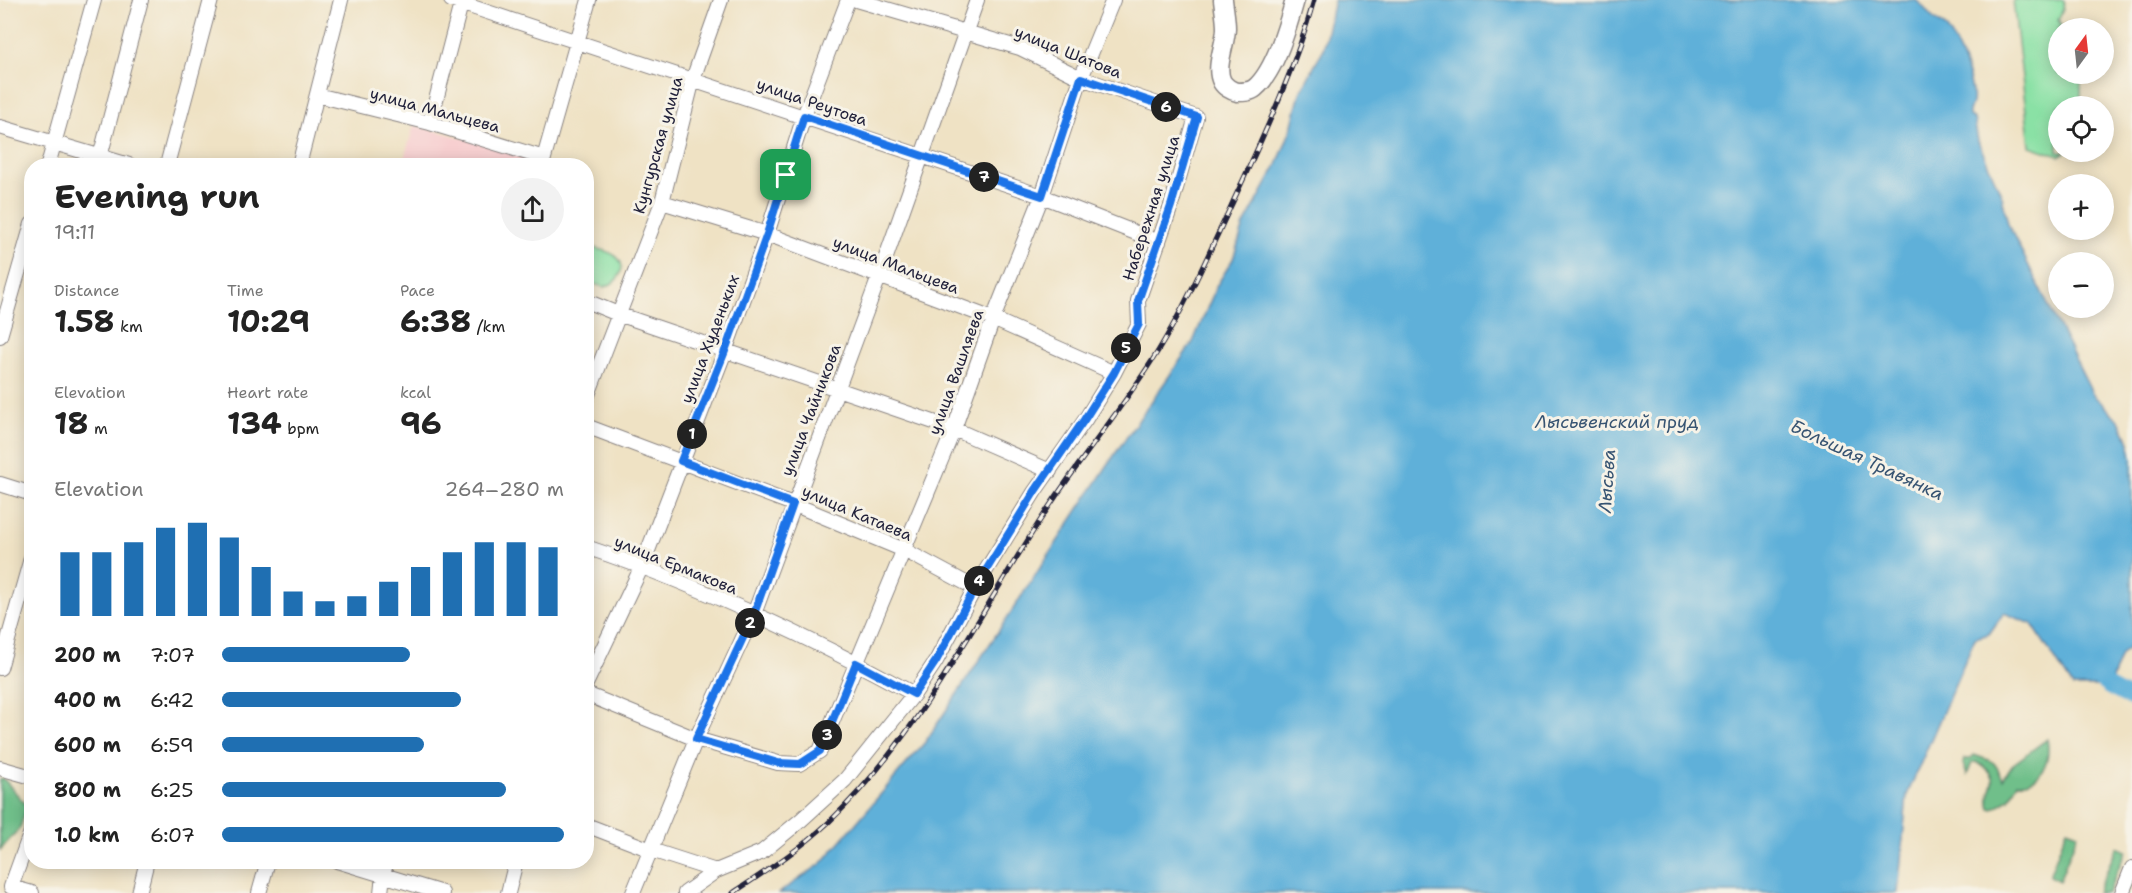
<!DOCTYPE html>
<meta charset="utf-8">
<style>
:root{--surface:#fff;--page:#f2f2f2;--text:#222;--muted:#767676;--accent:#1f6fb2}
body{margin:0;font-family:"Shantell Sans",sans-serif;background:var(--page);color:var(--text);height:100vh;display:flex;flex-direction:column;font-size:22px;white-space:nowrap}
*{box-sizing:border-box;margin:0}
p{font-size:20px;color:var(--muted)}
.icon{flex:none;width:33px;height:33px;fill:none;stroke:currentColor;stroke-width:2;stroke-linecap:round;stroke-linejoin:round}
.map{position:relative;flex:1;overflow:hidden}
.side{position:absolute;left:24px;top:158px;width:570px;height:711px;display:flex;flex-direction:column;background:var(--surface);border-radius:24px;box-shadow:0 3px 15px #0003}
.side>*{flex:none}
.needle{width:39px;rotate:15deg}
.controls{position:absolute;left:2048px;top:18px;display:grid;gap:12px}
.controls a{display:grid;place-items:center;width:66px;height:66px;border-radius:50%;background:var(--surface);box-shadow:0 3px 15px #0003;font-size:30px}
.pin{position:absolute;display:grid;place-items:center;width:51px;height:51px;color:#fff;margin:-26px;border-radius:12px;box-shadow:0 3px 9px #0006}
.km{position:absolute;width:30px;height:30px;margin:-15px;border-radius:50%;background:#222;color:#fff;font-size:16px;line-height:30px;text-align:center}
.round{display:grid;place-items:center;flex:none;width:63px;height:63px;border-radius:32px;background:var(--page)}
.summary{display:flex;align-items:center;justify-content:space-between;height:102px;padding:0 30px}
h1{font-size:33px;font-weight:700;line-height:45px}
.figures{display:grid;grid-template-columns:repeat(3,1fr);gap:9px;height:102px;padding:6px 30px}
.figures div{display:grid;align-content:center}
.figures b{font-size:30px;font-weight:700}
.figures small{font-size:16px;font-weight:400}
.figures p{font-size:16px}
.chart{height:168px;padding:12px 30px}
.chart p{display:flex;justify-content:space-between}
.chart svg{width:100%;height:108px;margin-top:6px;stroke:var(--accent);stroke-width:6}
ul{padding:0 30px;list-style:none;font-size:20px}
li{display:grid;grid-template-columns:96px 72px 1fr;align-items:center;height:45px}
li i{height:15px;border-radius:8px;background:var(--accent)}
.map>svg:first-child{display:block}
.built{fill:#f7cfd0}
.green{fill:#8ae1a5;stroke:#568270;stroke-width:1.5}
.forest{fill:#6fbf8a;stroke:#487062;stroke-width:1.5}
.water{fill:#5eb0d9;stroke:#40698a;stroke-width:1.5}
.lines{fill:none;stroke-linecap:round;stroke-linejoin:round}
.river{stroke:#5eb0d9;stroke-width:16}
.minor-casing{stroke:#888280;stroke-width:16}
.major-casing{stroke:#888280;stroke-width:21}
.minor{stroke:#fff;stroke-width:14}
.major{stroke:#fff;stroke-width:18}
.rail-casing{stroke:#22223b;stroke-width:5}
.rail{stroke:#f7f3e8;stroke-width:3;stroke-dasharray:9;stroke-linecap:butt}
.route-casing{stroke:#fff;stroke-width:12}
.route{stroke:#1a73e8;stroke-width:8}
.labels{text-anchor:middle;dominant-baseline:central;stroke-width:6;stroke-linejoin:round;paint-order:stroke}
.street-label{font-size:16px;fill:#22223b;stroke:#f7f3e8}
.water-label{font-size:18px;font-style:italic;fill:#375472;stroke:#f7f3e8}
</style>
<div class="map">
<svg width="2132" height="893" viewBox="0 0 2132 893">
<rect width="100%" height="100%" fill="#f7f3e8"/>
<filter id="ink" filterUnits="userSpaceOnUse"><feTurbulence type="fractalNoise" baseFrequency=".0167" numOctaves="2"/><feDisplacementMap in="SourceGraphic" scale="12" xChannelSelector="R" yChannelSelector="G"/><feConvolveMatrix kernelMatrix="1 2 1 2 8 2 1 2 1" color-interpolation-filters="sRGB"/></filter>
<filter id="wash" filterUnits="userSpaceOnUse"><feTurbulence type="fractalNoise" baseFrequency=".008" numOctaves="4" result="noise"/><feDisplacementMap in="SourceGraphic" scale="24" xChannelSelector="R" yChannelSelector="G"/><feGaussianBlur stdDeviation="1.35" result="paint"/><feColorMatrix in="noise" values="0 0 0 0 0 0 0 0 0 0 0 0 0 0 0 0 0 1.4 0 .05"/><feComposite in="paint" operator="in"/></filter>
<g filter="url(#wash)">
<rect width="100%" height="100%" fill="#efe2c4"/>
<path class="built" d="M414,125l118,31 -3,9h-127z"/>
<path class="green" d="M2013,0h51l-1,9 -5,11 5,8h-5v46h23v32h-23v46h7l-6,4 -29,-10z
M587,246c8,3 20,4 27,9 16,10 4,29 -10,32l-17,-5z"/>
<path class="forest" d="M2047,739c4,20 -5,46 -29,43l-9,17 -16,10 -3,-1c-7,-22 19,-25 -13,-46l-5,1 -5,12 -4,-11 2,-5h5l4,-4c21,8 18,2 29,24l9,-14z
M3,778l24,28 -7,22 -20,22v-71z
M2067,829l11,4 -19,48 -10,-5z
M2117,847l9,4 -18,42h-11z"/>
<path class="water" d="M1334,0h581c8,4 10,10 16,16 4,5 11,7 15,12 11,15 29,56 26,74 -1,6 -4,7 -3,14l5,3 4,22 24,55 6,28 85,171c23,21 35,31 39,63v186l-11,11 -12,32h-36l-41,-63 -28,-11 -15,21 -14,4 -68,157 -9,98h-1119l43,-30 104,-122 193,-293 74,-106 24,-57 16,-26 11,-34 33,-60 14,-36 9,-36 23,-43z"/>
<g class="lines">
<path class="river" d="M2092,674l17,13 23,12"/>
</g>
</g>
<g filter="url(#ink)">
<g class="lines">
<defs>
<path id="minor" d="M451,0l591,196 117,46
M317,95l113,28 114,35
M430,123l32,-123
M0,127l129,38
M100,157l41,-157
M48,165l46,-165
M167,165l44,-165
M299,165l42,-165
M542,165l47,-165
M662,202l105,32 226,85 121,54
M586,301l32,13 336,115 96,42
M0,336l32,-112
M586,400l76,-198 31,-123 28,-79
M586,426l207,78 111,46 71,38
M0,484l32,10
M586,547c114,38 223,90 328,147
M0,668l32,-113
M586,684l56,-118 83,-215 42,-117 37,-118 44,-116
M586,694l110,45 82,24 21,1 21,-13 134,-322 39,-110 49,-123 39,-118 32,-78
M0,768l32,9
M586,825l65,25 65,21
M32,829l-21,58 21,6
M337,861l105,32
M139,893l8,-32
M259,893l9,-32
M381,893l2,-19 4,-13
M508,893l8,-32
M633,893l63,-154 58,-125 125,-337 98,-277
M685,893l31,-22 46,-19 39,-32 44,-40 69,-86 22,-33 39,-73 60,-97 50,-71 29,-47 25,-49 -1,-23 33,-95 25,-89 -115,-39 -61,-30 -164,-48
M2122,893l10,-25"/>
<path id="major" d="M1223,0c1,9 3,19 3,28 0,16 -12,39 -4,54 3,5 10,9 15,10 7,0 13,0 18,-4 20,-17 33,-63 40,-88"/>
</defs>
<use href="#minor" class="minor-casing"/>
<use href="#major" class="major-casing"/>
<use href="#minor" class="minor"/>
<use href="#major" class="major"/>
<defs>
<path id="rail" d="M733,893c33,-22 66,-43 96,-71 91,-87 146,-202 214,-306 36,-56 80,-108 115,-165 28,-46 50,-96 73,-145 31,-67 63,-134 83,-206"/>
</defs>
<use href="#rail" class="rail-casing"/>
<use href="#rail" class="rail"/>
</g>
</g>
<g class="lines" filter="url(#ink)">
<defs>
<path id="route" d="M1081,78l116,39 -26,89 -33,95 1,23 -25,49 -30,47 -49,71 -60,97 -39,73 -22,33 -58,-31 -36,88 -20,13 -22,-1 -82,-24 58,-125 39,-110 -112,-43 44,-110 42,-117 37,-118 238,80z"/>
</defs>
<use href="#route" class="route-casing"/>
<use href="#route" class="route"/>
</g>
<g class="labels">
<g class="street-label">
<text transform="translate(1068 52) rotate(22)">улица Шатова</text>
<text transform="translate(812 102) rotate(19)">улица Реутова</text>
<text transform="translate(435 110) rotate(15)">улица Мальцева</text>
<text transform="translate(658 145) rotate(-74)">Кунгурская улица</text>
<text transform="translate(1151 208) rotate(-72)">Набережная улица</text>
<text transform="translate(896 265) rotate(21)">улица Мальцева</text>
<text transform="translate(710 339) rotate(-69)">улица Худеньких</text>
<text transform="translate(956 372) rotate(-70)">улица Вашляева</text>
<text transform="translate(811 410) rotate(-69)">улица Чайникова</text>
<text transform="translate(857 513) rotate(23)">улица Катаева</text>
<text transform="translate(676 565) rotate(22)">улица Ермакова</text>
</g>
<g class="water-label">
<text x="1617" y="422">Лысьвенский пруд</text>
<text transform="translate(1867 460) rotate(25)">Большая Травянка</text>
<text transform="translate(1607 481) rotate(-86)">Лысьва</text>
</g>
</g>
</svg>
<div class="controls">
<a><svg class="needle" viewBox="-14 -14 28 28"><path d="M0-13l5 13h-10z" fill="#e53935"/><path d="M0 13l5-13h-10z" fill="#767676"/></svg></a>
<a><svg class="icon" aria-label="locate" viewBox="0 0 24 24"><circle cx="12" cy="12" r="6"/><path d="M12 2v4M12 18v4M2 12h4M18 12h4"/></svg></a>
<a>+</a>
<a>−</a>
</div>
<div class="pin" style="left:786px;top:175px;background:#1e9e55"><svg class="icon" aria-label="arrive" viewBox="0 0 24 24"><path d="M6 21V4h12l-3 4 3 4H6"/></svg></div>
<b class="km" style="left:692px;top:434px">1</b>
<b class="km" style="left:750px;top:623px">2</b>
<b class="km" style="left:827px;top:735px">3</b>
<b class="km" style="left:979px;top:581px">4</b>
<b class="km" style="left:1126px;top:348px">5</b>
<b class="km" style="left:1166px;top:107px">6</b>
<b class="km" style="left:984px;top:177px">7</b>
<section class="side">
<div class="summary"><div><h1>Evening run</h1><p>19:11</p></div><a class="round"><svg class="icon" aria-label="share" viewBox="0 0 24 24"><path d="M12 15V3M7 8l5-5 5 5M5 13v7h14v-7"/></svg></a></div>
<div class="figures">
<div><p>Distance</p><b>1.58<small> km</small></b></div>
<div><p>Time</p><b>10:29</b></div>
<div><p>Pace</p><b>6:38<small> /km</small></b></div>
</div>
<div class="figures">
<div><p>Elevation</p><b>18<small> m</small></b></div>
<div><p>Heart rate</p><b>134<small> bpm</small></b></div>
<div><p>kcal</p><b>96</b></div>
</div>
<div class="chart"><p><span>Elevation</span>264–280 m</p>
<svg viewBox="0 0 160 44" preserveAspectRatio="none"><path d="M5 44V18M15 44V18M25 44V14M35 44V8M45 44V6M55 44V12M65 44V24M75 44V34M85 44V38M95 44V36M105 44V30M115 44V24M125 44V18M135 44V14M145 44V14M155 44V16"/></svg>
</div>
<ul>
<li><b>200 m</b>7:07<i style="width:55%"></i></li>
<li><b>400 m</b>6:42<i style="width:70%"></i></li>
<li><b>600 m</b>6:59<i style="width:59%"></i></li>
<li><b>800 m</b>6:25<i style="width:83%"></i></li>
<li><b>1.0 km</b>6:07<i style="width:100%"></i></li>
</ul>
</section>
</div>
